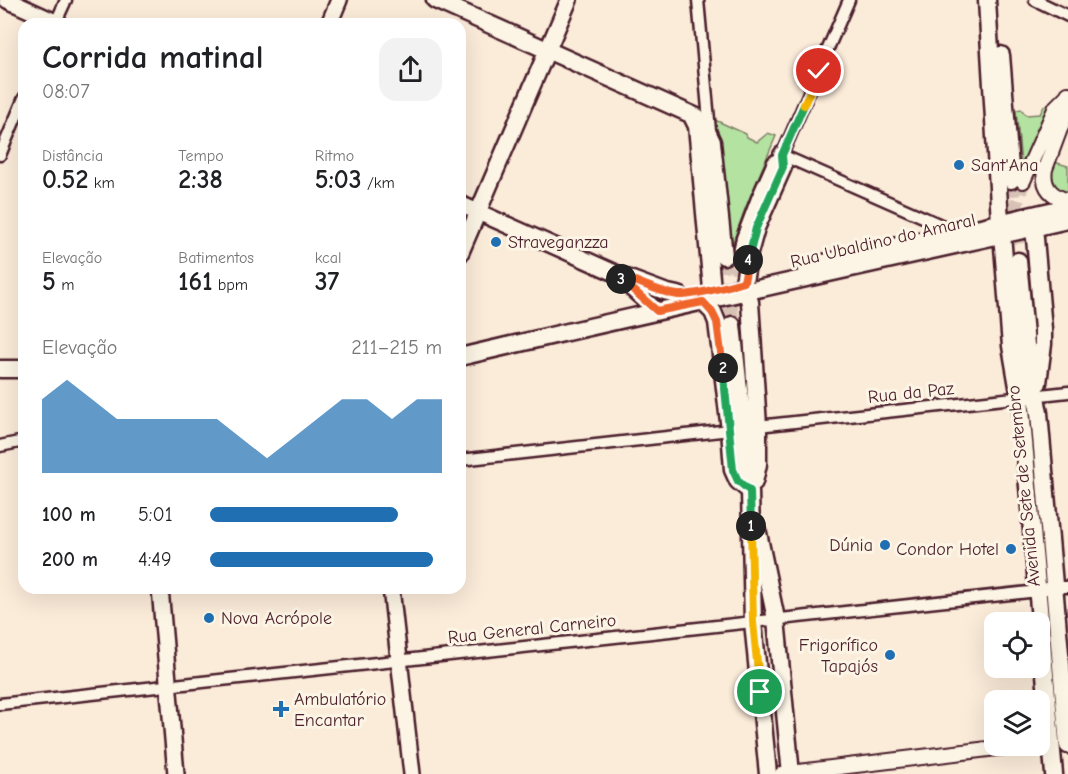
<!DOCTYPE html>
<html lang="pt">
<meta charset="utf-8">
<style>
:root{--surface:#fff;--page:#f2f2f2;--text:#202124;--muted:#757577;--accent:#1f6fb2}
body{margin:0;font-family:"Comic Neue",sans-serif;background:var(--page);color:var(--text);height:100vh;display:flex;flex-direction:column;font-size:22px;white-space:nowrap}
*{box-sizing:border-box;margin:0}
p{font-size:20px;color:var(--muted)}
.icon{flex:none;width:33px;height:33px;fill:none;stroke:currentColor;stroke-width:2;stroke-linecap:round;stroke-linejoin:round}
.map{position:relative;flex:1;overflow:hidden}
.panel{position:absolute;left:18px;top:18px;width:448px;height:576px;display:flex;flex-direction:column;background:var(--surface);border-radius:18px;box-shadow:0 6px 24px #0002}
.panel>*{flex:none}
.buttons{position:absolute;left:984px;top:612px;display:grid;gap:12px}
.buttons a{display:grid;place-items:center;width:66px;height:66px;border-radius:12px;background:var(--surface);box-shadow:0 6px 24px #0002;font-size:30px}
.pin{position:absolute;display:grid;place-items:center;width:51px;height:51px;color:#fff;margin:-26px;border:3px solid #fff;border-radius:50%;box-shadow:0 2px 6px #0007}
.km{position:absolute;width:30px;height:30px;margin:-15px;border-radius:50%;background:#222;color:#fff;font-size:16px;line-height:30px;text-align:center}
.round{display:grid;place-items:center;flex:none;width:63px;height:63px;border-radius:18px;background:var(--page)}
.head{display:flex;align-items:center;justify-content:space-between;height:102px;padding:0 24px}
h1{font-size:33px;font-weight:800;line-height:45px}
.figures{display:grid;grid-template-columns:repeat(3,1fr);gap:9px;height:102px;padding:6px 24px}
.figures div{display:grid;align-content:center}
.figures b{font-size:26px;font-weight:800}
.figures small{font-size:16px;font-weight:400}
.figures p{font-size:16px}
.chart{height:168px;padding:12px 24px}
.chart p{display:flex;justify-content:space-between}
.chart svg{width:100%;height:108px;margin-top:6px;fill:var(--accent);opacity:.7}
ul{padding:0 24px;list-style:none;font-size:20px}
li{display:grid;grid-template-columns:96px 72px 1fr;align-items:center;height:45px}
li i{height:15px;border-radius:8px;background:var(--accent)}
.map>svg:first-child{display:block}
.green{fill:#b3e2a1;stroke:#7e8066;stroke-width:1.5}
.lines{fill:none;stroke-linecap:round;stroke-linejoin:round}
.minor-tunnel{stroke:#d8c2b6;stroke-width:10;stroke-dasharray:10 5;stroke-linecap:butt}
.tertiary-tunnel{stroke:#d8c2b6;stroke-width:14;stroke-dasharray:14 7;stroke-linecap:butt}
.primary-tunnel{stroke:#d8c2b6;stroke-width:16;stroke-dasharray:16 8;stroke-linecap:butt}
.minor-casing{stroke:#4a1f2b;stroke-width:15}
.tertiary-casing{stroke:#4a1f2b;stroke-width:18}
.secondary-casing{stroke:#4a1f2b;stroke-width:20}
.primary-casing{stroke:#4a1f2b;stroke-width:21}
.minor{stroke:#fcf5e5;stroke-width:10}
.tertiary{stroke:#fcf5e5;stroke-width:14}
.secondary{stroke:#fcf5e5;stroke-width:15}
.primary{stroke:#fcf5e5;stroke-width:16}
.split-1-casing{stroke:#fff;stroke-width:12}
.split-2-casing{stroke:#fff;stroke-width:12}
.split-3-casing{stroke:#fff;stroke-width:12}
.split-4-casing{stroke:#fff;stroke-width:12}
.split-5-casing{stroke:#fff;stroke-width:12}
.split-6-casing{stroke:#fff;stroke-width:12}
.split-1{stroke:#f5b400;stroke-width:8}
.split-2{stroke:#22a559;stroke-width:8}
.split-3{stroke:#f0652b;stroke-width:8}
.split-4{stroke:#f0652b;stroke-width:8}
.split-5{stroke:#22a559;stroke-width:8}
.split-6{stroke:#f5b400;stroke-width:8}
.poi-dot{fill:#1f6fb2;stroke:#fcf5e5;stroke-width:2}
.labels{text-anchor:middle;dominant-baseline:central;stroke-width:6;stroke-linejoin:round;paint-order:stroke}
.poi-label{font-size:18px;fill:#4a1f2b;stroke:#fcf5e5;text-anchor:start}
.street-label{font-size:18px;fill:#4a1f2b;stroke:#fcf5e5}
</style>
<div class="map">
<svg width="1068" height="774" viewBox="0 0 1068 774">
<rect width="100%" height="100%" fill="#fbebd9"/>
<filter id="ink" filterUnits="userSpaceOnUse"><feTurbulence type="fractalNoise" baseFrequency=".0167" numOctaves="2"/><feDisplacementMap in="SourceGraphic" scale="12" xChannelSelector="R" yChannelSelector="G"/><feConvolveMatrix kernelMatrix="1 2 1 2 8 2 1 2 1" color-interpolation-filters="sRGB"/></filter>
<g filter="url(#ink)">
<path class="green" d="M1050,105l-26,57 -3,1 -5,-53 5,-1 5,6 14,-1 4,-8z
M715,120l31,14 1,3 10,5 11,-9 8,3 -31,73 -17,47z
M1054,162l14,4v28c-18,-8 -20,-13 -14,-32z"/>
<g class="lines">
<path class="minor-tunnel" d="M731,318l7,-62"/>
<path class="tertiary-tunnel" d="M1014,213l9,-32"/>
<path class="primary-tunnel" d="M1011,180l7,81
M724,256l8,69"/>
<defs>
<path id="minor" d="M698,0l12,131
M1035,0l33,16
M55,24l11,-24
M0,155l24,-57
M782,155l175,77
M738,256l4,-18 15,-40 16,-36 9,-7 67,-155
M758,426l310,-34
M0,446l24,-5
M460,460l270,-30
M0,704l1038,-113 16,-4h14"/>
<path id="tertiary" d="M1068,94l-4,24 -19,51c-3,18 6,27 23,32
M1023,181l33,-74 12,-12
M782,774l231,-28"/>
<path id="secondary" d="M7,0l53,24
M329,24l10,-24
M460,204l155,69 51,19 14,3
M460,254l109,-254
M621,279l36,32
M160,588l16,186
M391,588l21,186"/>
<path id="primary" d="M435,0l262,117 7,8 8,17 12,114
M987,0l13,222
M1001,55l10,125
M693,118l4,8 15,163
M1034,227l9,102v15l-5,39
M1002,234l9,112 9,52 34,376
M1018,261l8,84 13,68 29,332
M806,267l262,-60
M744,282l5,-29 7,-25 27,-61 -1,-12
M746,292l4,10 8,124v38l-4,18
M703,302l10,10 4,10 13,108 3,40 5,11 12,10
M732,325l18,166 3,131 15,152
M460,357c203,-48 405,-92 608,-137
M0,369h24
M758,533l18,86 15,155"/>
</defs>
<use href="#minor" class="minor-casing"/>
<use href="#tertiary" class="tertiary-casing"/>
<use href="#secondary" class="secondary-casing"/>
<use href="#primary" class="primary-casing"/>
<use href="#minor" class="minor"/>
<use href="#tertiary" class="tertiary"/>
<use href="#secondary" class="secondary"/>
<use href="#primary" class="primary"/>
</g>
</g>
<g class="lines" filter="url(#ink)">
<defs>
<path id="split-1" d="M751,526l2,96 7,70"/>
<path id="split-2" d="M723,368l10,102 5,11 12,10 1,35"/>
<path id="split-3" d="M621,279l36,32 46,-9 9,10 5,10 6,46"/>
<path id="split-4" d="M621,279l-6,-6c17,6 45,20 63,22 17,1 48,-9 66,-13l4,-22"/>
<path id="split-5" d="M748,260l8,-32 27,-61 -1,-12 22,-50"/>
<path id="split-6" d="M804,105l15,-34"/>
</defs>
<use href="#split-1" class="split-1-casing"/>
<use href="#split-2" class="split-2-casing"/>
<use href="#split-3" class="split-3-casing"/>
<use href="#split-4" class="split-4-casing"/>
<use href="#split-5" class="split-5-casing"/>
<use href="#split-6" class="split-6-casing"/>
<use href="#split-1" class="split-1"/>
<use href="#split-2" class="split-2"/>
<use href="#split-3" class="split-3"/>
<use href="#split-4" class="split-4"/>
<use href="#split-5" class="split-5"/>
<use href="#split-6" class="split-6"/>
</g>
<g class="poi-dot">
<circle cx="959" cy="165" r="6"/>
<circle cx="496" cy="242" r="6"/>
<circle cx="885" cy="545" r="6"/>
<circle cx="1011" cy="549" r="6"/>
<circle cx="209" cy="618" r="6"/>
<circle cx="890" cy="655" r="6"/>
<path d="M278 700h6v6h6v6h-6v6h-6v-6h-6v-6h6z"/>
</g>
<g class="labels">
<g class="poi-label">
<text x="971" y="165">Sant'Ana</text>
<text x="508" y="242">Straveganzza</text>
<text x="873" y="545" text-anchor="end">Dúnia</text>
<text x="999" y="549" text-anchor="end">Condor Hotel</text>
<text x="221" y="618">Nova Acrópole</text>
<text x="878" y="645" text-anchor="end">Frigorífico<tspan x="878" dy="21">Tapajós</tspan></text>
<text x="294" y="699">Ambulatório<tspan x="294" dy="21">Encantar</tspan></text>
</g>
<g class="street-label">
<text transform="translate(883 241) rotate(-13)">Rua Ubaldino do Amaral</text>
<text transform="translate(911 393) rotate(-6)">Rua da Paz</text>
<text transform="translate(1024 486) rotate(-96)">Avenida Sete de Setembro</text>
<text transform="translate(532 629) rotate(-6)">Rua General Carneiro</text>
</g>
</g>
</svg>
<div class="buttons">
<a><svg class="icon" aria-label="locate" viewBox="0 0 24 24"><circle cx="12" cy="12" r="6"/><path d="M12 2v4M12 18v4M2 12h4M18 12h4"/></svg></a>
<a><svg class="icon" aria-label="layers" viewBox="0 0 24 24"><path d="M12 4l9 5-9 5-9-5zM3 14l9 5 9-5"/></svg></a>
</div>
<div class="pin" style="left:760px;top:692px;background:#1e9e55"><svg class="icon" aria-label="arrive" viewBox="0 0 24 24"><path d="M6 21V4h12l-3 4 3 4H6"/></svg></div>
<div class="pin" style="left:819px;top:71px;background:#d93025"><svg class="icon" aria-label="check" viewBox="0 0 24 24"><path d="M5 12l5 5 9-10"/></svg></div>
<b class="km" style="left:751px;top:526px">1</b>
<b class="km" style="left:723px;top:368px">2</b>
<b class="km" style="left:621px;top:279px">3</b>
<b class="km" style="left:748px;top:260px">4</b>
<section class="panel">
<div class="head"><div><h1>Corrida matinal</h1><p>08:07</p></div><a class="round"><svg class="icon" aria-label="share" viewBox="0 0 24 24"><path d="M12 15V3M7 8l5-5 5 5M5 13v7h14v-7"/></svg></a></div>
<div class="figures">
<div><p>Distância</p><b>0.52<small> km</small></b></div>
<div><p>Tempo</p><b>2:38</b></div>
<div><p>Ritmo</p><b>5:03<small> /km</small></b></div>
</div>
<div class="figures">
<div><p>Elevação</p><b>5<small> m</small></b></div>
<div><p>Batimentos</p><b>161<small> bpm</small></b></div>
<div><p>kcal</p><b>37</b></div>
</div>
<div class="chart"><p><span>Elevação</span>211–215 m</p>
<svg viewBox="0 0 160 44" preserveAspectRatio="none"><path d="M0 44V14L10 6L20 14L30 22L40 22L50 22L60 22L70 22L80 30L90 38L100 30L110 22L120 14L130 14L140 22L150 14L160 14V44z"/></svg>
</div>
<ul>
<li><b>100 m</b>5:01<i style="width:81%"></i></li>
<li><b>200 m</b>4:49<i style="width:96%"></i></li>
</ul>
</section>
</div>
